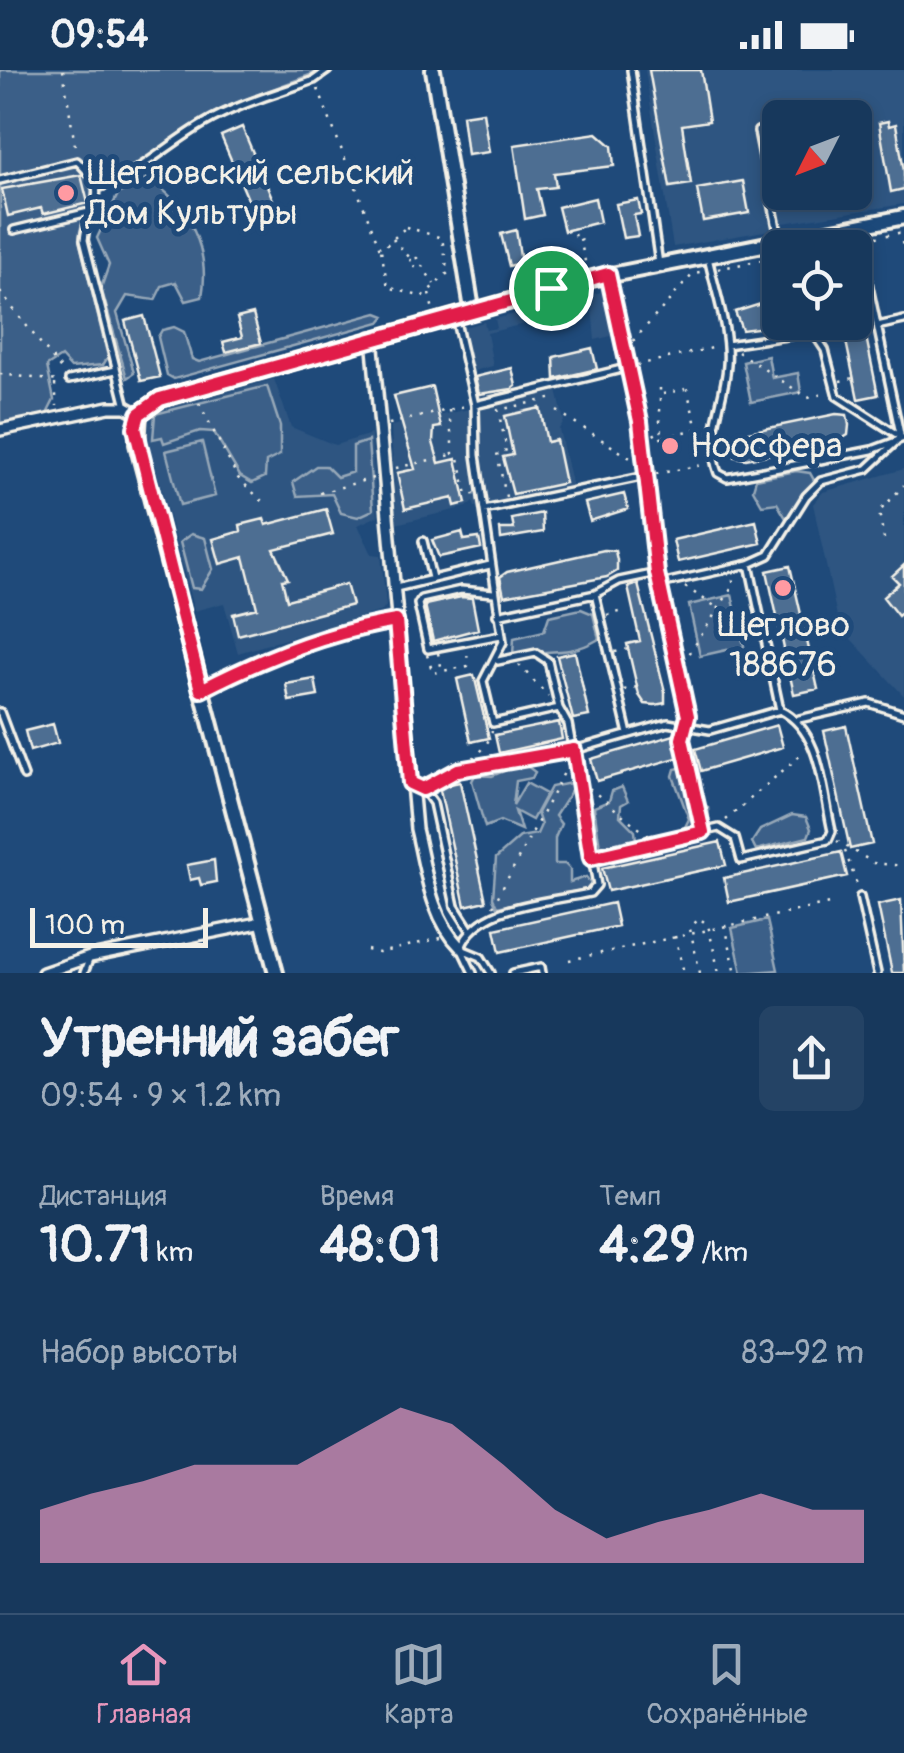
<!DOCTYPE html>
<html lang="ru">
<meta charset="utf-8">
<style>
:root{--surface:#17385c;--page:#244365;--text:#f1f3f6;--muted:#9eacbb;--line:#365272;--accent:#e797bd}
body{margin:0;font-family:Pangolin,sans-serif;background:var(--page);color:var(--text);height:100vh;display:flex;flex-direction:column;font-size:38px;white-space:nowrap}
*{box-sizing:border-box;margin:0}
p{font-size:32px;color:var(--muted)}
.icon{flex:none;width:55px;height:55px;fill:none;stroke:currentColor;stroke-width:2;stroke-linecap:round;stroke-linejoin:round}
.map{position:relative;height:903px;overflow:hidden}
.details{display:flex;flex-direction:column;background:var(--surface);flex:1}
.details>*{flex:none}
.needle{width:65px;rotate:228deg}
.fabs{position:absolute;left:762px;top:30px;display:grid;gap:20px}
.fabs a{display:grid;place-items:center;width:110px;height:110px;border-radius:15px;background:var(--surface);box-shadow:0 5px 15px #0003,0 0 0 2px var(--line);font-size:50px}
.scale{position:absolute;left:30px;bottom:25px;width:178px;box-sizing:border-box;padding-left:10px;border:5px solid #f4f1e8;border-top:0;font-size:28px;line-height:35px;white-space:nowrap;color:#f4f1e8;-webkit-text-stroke:8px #1f4a7a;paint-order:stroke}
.pin{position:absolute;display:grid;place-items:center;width:85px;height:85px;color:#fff;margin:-42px;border:5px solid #fff;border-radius:50%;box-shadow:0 2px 10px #0007}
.round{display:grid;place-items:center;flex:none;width:105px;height:105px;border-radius:15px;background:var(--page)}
.headline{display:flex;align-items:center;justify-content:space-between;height:170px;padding:0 40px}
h1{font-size:55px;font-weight:700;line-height:75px}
.metrics{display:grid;grid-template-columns:repeat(3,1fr);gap:15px;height:170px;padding:10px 40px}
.metrics div{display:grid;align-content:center}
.metrics b{font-size:50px;font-weight:700}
.metrics small{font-size:28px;font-weight:400}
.metrics p{font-size:28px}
.chart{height:280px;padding:20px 40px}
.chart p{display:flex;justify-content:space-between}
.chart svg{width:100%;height:180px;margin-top:10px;fill:var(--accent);opacity:.7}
.status{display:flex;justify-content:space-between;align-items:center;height:70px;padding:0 50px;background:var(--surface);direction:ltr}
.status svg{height:28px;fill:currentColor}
.menu{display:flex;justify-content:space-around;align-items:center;height:140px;border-top:2px solid var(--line);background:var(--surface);font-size:28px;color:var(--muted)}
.menu a{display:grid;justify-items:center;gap:5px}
.menu .current{color:var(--accent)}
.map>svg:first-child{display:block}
.built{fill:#2d5581;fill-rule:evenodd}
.green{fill:#3a5f88;stroke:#97a8b8;stroke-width:2.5}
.building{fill:#4d6e92;stroke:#f4f1e8;stroke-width:2.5}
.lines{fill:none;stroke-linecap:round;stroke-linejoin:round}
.lane-casing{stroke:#f4f1e8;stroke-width:12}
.street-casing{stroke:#f4f1e8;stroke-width:16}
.secondary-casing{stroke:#f4f1e8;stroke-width:20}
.path{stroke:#f4f1e8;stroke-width:2.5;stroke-dasharray:2.5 8;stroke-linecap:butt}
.lane{stroke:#1f4a7a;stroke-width:5}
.street{stroke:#1f4a7a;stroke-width:9}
.secondary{stroke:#1f4a7a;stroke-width:12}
.route-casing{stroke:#fff;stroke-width:20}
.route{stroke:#e11d48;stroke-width:12}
.poi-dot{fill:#ff9aa2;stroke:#1f4a7a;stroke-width:4}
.labels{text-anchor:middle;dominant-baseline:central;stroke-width:10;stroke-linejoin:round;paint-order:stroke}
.poi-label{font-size:35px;fill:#f4f1e8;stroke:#1f4a7a;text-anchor:start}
</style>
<div class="status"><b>09:54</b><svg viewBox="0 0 49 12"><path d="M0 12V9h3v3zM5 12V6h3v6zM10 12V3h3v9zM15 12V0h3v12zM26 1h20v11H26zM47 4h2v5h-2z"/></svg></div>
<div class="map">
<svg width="904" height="903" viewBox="0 0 904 903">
<rect width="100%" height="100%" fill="#1f4a7a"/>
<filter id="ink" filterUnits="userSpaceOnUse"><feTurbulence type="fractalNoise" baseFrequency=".01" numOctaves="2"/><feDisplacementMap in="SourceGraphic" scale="20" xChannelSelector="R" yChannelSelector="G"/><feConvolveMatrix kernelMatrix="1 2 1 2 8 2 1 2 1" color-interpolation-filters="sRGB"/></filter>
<g filter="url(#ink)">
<path class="built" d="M645,0h259v134l-134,21v5l-97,17zM780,48h75v74h-75z
M609,220l10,44 -24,6 -3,-32 -105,25 6,33 -31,8 -9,-44 31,-8 2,8 11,-2 -2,-9z
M274,309l17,48 44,18 36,-11 7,82 -20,9 14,29 9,1 5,51 -4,5 -144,42 -14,-50 -30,8 -47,-177 5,-22z
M557,320l7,31 -5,8 13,58 -97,20 -2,-5 -6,5 -71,17 -5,-98z
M904,399v227l-65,-70 -26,-122 10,-12z"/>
<path class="green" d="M0,0h322c-38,16 -79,28 -115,46 -16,9 -28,23 -43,32 -38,25 -80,41 -85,91l29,118 -5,8 -32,3 -10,-11 -14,9 7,34 -8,16 -46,9z
M147,108c40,25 64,70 55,119l-16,4 -10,-19 -14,4 -7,14 -28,-4 -10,17 17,60 -7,5 -26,-90 8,-23 -12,-27 21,-44z
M377,243l8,3 -5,6 -206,57 -7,-4 -9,-38 4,-7 12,-3 10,5 8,27 7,3z
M768,286l4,22 26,-5 3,19 -50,10 -8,-40z
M267,316l13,40v29l-14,7 -1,15 -13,6 -12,-7 -26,-44 -14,-1 -36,12 -2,-6 -9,2 2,-25z
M368,371l5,69 -15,7 -17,-4 -9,-19 -35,2 -4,-14 23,-16h10l11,11 16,-5v-26z
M202,372l13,54 -35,9 -14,-54z
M796,401l14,2 5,9 -28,38 -10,-17 -15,2 -9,-16 3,-10z
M191,464l14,4 8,31 -12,20 -9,-1 -12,-46z
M732,525l12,51 -44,10 -11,-51z
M581,539l12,5 6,25c-32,19 -53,9 -86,16l1,-17 30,-7 5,-15z
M523,693l12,9 -3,6 -16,3 -3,24 13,-22 20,11 -14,26 -17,-9 6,19 -21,-9 -15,6 -13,-46 3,-6 17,1z
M684,697l15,19 2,18 7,3 1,13 -18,13h-9l7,-14 -16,-43 2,-7z
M571,713l2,5 -18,28 6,8 -6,14v26h10l5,5v13l16,-5 5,7 -4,5 -90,18 -4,-9 3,-40 24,-21 17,-3 4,-9 -4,-12 14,-26z
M622,717l6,14 -7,4 -1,11 15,15 1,9 -8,6 -28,1 -6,-40 15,-6 3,-10z
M792,745l14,2 5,12 -3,8 -52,13 -4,-8 8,-12z
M767,850l11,50 -36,3 -10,-45z"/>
<path class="building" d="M649,0h52l8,51 -27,4 9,59 -21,3z
M483,42l6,40 -22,3 -5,-40z
M888,51l1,5 7,-2 8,47v18l-13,3 -12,-69z
M242,57l35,82 -21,9 -35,-82z
M597,63l15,13 2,20 -60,7 2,14 -19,2 6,26 -18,4 -11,-74z
M81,105l7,28 -45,11 -2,-6 -33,8 -6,-27z
M743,111l6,32 -46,8 -6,-32z
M595,128l5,24 -36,9 -6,-24z
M638,130l3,14 -7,1 4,21 -15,2 -7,-34z
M516,160l5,33 -12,3 -8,-32z
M767,232l13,1v22l-38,5 -7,-18z
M253,244l8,29 -35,9 -3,-10 19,-5 -5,-19z
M144,246l16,61 -19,4 -16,-60z
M842,252h21l15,73 -20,4z
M592,278l5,21 -42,10 -1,-22z
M512,298l4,18 -4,3 -33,5 -4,-17z
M432,317l9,40 -7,1 -1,14 6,21 17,-4 10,44 -11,3 -2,-8 -48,11 -8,-36 18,-4 -21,-73z
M540,338l7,34 9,-2 9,43 -52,11 -10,-37 10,-2 -8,-39z
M836,344l11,1 2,10 -1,10 -10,6 -92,18 -11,-2 -5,-9 -2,-9 11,-5z
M624,424l4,15 -38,12 -5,-18z
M326,439l7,25 -59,15 14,30 -6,1 5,20 59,-16 6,21 -114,30 -5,-21 24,-6 -13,-51 -24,7 -7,-25 28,-8 -1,-6 24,-6 2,6z
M542,443l1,19 -42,7 -1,-10h14l-2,-10z
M756,451l5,22 -83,19 -5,-22z
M462,462l2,8 15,-2 2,10 -42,9 -7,-17z
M604,480l11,1 2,9v11l-10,6 -103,19 -4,-19 7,-5z
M904,495v46l-6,5 -15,-19 16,-14 -7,-7z
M790,496l28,123 -24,5 -27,-123z
M638,514l27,108v11l-10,2 -10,-1 -6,-9 -12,-51 13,-3 -12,-54z
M461,527l11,1 6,31 -45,12 -8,-36z
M575,582l14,64 -16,3 -16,-63z
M474,605l15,63 -18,4 -14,-63z
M315,609l3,17 -29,5 -3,-17z
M559,652l3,17 -63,14 -4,-18z
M53,654l5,19 -28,8 -5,-20z
M777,655l6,22 -82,24 -6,-22z
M846,656l26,118 -22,5 -26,-118z
M674,665l6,22 -83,24 -6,-22z
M460,712l26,119 -21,5 -26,-120z
M720,772l6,23 -118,26 -6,-23z
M841,782l6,24 -118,26 -5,-24z
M214,790l2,22 -15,3 -2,-7 -9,2 -3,-15z
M901,830l3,73h-12l-14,-68z
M613,833l5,23 -118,26 -5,-23z"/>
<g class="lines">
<defs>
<path id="lane" d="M631,0l28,194
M758,61l21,107
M0,110l77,-19c37,35 11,41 7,79l42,167
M98,118c41,-14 70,-44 107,-65 32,-19 74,-30 109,-43l14,-10
M14,160l79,-19
M857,160l43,204
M708,187c7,34 22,74 19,108 -2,37 -23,72 -9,108l9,5 145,-28 32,-12
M610,209l31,142 16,152 31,143 -5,12
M455,247l20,88 1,50 27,187 -20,39 10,42 66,-15
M877,256l27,-6
M727,275l86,-13 12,18 12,46 64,41
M69,310l47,-10
M475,335l155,-38
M484,440l162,-34
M423,471l9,37
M749,494l31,146
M660,514l89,-20 20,-9 37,-59 15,-15 46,-12 32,-30
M396,518l94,-23
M494,523l-33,-3 -40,9 -3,5 10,45 73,-14
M595,524l33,140
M497,545l98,-21 24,-13 38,-8
M202,619c62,-32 126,-58 195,-68
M0,642l24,64
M799,649l70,-16 35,11
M574,680l94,-27 42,7 70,-20c42,21 42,79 52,121l-4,9 -87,20 -6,-22 -16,-10 -128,30
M411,713l12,6 10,14 22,103 14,22
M860,827l17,76
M464,880l17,7 10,16
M84,903l6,-16
M473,903l-12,-25c17,-45 85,-45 129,-55l7,-8 -29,-161 -9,-16 -11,-47 -12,-8 -38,8
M513,903l28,-6 1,6"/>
<path id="street" d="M372,267l44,492c10,41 14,88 45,119
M0,360l109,-23h17l13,7
M43,903l47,-16 173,-35"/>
<path id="secondary" d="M433,0l39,239
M276,903l-139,-529 2,-30 21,-15 421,-118 323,-64"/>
</defs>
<use href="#lane" class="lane-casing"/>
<use href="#street" class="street-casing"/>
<use href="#secondary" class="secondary-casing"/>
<path class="path" d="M63,0l13,82
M318,19l62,160
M406,157l36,11 6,35 -26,24 -34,-10 -7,-37z
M567,160l2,6 10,-2 7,32
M393,169l18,20 6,-1 17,26
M866,169l38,-7
M902,172l2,9
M825,178l24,-5
M411,189l-2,5 8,4
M718,199l62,-13
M0,222l64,81
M429,224l4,16
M827,269l18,-3
M633,271l61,-68 11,-2
M738,282l70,46 18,-5
M637,295l80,-18
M0,304l59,7
M840,311l14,-3
M55,314l2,22
M660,318v41l5,7 -7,4 -4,-7 6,-4
M663,324l22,-5
M199,333l39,75 25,24
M449,340l4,44 6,4 8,37 8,-1
M557,341l78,50
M389,354l80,-19
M664,367l33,-8 -12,-48
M396,398l55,-13
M656,404l51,-10
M320,423l53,-15
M506,427l-9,-44 10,-3 -9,-40 56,-12
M884,469l-5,-27 25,-27
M685,517l69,44
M607,545l13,-3
M731,546l21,-5
M615,582l14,-3
M438,583l4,17
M427,585l6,18 35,-7 -1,-16
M684,592l49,-76v-12
M519,595l29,31
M624,620l13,-3
M682,669l19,85
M457,700l105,-18
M428,715c22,-17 56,-23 64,-54
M589,718l60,48
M726,750l77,-67
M837,771l37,22 30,3
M845,781l14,39
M493,836l74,-139
M725,855l11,48
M675,866l9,37
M367,880l12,3 62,-15
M569,890l260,-56
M700,903l-10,-44 9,-11 9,7 11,48"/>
<use href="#lane" class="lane"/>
<use href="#street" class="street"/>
<use href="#secondary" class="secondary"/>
</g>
</g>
<g class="lines" filter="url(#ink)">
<defs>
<path id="route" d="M608,204l32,147 17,152 31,143 -6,23 21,93 -112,26 -17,-108 -116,20 -35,19 -13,-6 -14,-162c-69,11 -133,37 -195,69l-66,-262 4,-14 21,-15z"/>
</defs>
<use href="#route" class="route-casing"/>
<use href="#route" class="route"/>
</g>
<g class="poi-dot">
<circle cx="66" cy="123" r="10"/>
<circle cx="670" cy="376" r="10"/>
<circle cx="783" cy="518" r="10"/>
</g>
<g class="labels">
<g class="poi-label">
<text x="86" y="103">Щегловский сельский<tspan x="86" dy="40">Дом Культуры</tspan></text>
<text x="690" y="376">Ноосфера</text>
<text x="783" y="555" text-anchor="middle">Щеглово<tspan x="783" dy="40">188676</tspan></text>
</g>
</g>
</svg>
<div class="fabs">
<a><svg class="needle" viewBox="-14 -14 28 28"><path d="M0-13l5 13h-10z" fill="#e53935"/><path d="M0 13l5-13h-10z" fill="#9eacbb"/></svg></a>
<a><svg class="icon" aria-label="locate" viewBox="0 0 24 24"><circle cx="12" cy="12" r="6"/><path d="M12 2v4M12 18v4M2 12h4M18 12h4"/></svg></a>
</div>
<div class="scale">100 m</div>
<div class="pin" style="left:551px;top:218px;background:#1e9e55"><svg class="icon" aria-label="arrive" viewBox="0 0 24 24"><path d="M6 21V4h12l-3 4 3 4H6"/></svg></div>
</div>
<section class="details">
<div class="headline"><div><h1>Утренний забег</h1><p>09:54 · 9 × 1.2 km</p></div><a class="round"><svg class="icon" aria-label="share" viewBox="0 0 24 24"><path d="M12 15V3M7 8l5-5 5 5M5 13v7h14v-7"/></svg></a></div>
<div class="metrics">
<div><p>Дистанция</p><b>10.71<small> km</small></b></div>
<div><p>Время</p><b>48:01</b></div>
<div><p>Темп</p><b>4:29<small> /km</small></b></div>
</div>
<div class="chart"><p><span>Набор высоты</span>83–92 m</p>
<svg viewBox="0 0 160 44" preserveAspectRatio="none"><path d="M0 44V31L10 27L20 24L30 20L40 20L50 20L60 13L70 6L80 10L90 20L100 31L110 38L120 34L130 31L140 27L150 31L160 31V44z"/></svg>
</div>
</section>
<nav class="menu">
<a class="current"><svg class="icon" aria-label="home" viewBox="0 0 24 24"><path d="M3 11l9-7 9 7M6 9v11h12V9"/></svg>Главная</a>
<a><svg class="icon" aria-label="map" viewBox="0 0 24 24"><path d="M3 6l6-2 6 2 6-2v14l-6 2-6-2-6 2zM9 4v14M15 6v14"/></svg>Карта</a>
<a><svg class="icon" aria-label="saved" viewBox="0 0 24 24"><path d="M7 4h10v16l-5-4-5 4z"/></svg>Сохранённые</a>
</nav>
